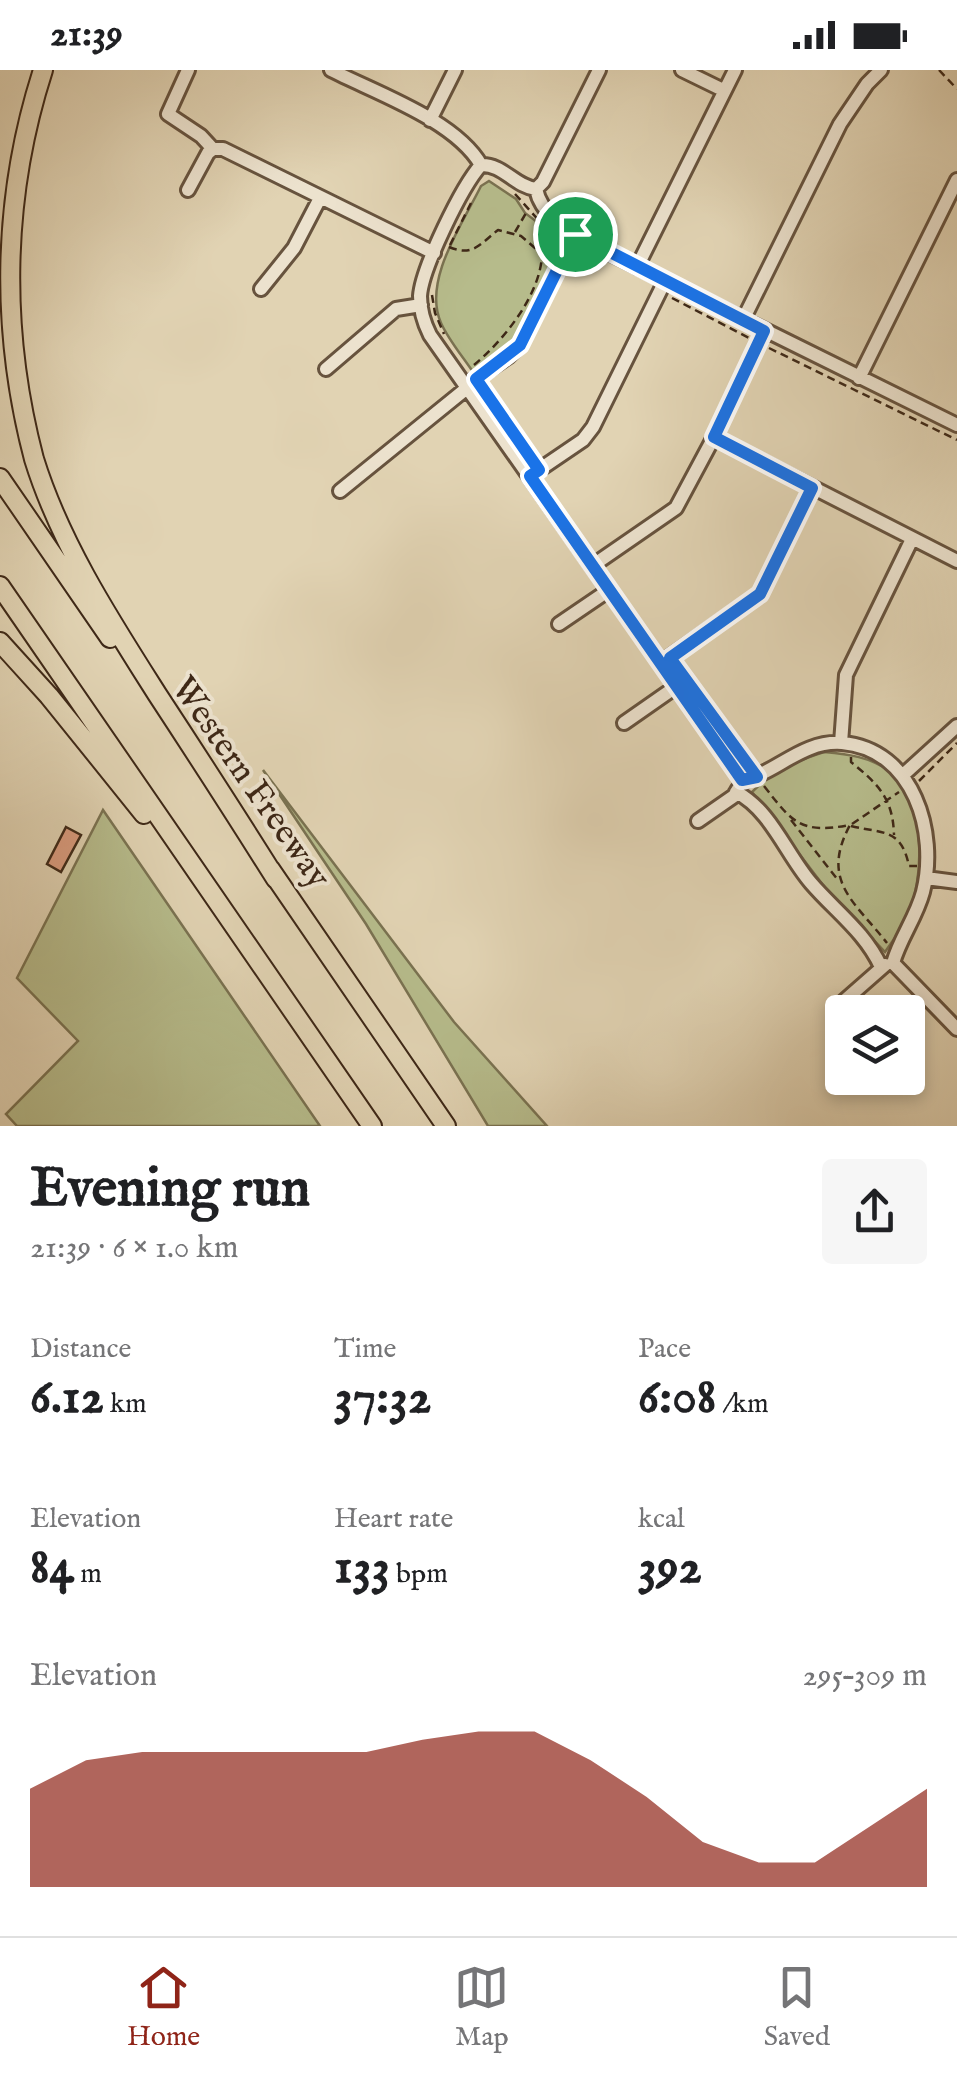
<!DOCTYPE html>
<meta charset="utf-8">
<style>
:root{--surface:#fff;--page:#f6f6f6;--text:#202124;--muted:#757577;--line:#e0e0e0;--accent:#8f2418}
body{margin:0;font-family:"IM FELL English",serif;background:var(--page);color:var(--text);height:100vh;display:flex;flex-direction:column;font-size:38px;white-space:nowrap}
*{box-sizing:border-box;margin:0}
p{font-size:32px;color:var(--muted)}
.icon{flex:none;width:55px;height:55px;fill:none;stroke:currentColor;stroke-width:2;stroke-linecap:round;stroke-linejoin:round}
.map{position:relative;height:1056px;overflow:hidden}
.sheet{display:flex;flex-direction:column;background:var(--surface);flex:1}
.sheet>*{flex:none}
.buttons{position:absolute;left:825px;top:925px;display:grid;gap:20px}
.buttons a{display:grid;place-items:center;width:100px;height:100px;border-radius:10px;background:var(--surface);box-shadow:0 5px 15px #0003;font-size:50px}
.pin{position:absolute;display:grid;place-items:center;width:85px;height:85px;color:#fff;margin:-42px;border:5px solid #fff;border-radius:50%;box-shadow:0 2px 10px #0007}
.round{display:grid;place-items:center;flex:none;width:105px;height:105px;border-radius:10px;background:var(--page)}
.headline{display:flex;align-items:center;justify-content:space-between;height:170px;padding:0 30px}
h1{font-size:55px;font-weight:700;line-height:75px}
.metrics{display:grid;grid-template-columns:repeat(3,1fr);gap:15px;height:170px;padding:10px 30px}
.metrics div{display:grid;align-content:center}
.metrics b{font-size:50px;font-weight:700}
.metrics small{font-size:28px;font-weight:400}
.metrics p{font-size:28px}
.chart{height:280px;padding:20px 30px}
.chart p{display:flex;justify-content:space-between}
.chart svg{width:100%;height:180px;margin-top:10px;fill:var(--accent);opacity:.7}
.status{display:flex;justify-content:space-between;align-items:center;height:70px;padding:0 50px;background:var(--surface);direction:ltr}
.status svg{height:28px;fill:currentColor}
.tab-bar{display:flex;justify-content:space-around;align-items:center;height:140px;border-top:2px solid var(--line);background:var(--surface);font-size:28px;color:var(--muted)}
.tab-bar a{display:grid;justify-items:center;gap:5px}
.tab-bar .selected{color:var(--accent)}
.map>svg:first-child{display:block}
.green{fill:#b6bb8b;stroke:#7a7251;stroke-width:2.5}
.building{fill:#db9c7f;stroke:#3e2817;stroke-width:2.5}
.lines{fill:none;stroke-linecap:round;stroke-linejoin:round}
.minor-casing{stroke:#67533e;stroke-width:18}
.highway-casing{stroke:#3e2817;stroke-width:22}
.path{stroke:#3e2817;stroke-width:2.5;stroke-dasharray:8 5;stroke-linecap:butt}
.minor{stroke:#ece2ce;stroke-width:12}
.highway{stroke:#e1d3b3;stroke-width:18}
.route-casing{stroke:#fff;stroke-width:20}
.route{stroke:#1a73e8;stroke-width:12}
.labels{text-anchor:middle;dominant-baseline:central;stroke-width:8;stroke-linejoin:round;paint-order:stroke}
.street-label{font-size:35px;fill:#3e2817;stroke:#ece2ce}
</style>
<div class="status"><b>21:39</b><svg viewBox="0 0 49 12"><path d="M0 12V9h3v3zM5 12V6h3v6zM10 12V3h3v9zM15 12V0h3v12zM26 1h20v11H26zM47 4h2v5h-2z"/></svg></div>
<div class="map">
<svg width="957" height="1056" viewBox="0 0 957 1056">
<rect width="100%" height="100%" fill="#e1d3b3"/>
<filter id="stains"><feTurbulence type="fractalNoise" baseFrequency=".002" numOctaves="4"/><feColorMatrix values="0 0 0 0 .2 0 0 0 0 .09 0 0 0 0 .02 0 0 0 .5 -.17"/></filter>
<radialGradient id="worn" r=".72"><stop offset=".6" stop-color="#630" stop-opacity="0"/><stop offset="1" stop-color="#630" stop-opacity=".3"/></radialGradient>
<path class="green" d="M489,111l27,18 9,14 40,30 -52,104 -38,28c-11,-17 -26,-34 -34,-52 -19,-42 22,-100 40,-137z
M824,682c23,2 48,5 66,20 37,30 35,109 16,147 -6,12 -14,23 -21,33l-59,-63 -74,-97c21,-21 44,-31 72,-40z
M263,700l191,252 93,104h-59l-122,-202z
M103,740l217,316h-303l-11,-12 72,-73 -61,-63z"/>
<path class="building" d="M66,757l15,8 -20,37 -14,-8z"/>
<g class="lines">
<defs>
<path id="minor" d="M188,0l-20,44 33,22 12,13
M331,0c45,23 124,50 150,95
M682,0l41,20
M430,50l25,-50
M481,95c-19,21 -59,103 -61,131 0,14 4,27 10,39l313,446c34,-9 60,-41 99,-38 72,6 96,90 81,149 -7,26 -23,46 -30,71l64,66
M481,95c22,-1 33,21 55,24
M536,119c6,30 38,44 63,59l358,177
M536,119l7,-7 56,-112
M188,120l20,-37 5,-4h10l211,104
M637,197l98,-197
M261,219l33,-41 26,-50
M743,250l97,-196 27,-40 14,-14
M326,299l70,-60 25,-4
M859,308l98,-198
M465,316l44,-30 11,-11 55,-111
M714,367l243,124
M530,406l53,-36 10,-13 72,-146
M340,421l127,-103
M592,496l84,-58 38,-71 50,-106
M559,554l50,-34
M661,593l99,-69 52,-105
M624,653l53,-37
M841,673l5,-68 66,-136
M903,705l54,-49
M736,722c35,18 50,62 75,91 24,28 54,49 70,84
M698,751l36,-25 4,-7
M926,808l31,4
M844,931l41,-36"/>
<path id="highway" d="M43,0c-41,127 -43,260 -9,389 26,84 76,161 123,235 40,61 80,123 119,185
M0,408l110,160
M0,516l372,540
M0,572l49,54 95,118
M270,799l176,257"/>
</defs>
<use href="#minor" class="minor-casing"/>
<use href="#highway" class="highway-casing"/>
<path class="path" d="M939,0l18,19
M515,124l28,31
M515,162l11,-19
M450,175l21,-42
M449,177c24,10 31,-3 49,-17l23,6 21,18 18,-14
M432,225l3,18 9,21
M672,228l77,40
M769,278l188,92
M474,295c30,-25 67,-71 68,-111
M484,320l9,14
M710,643l40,54
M851,687v5c27,22 42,36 43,73
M919,711l38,-38
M764,716c29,37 36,48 86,39 -30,56 4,76 37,118
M791,750l47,60
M852,754l47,-32
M851,756c33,8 50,2 58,40h8"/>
<use href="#minor" class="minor"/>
<use href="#highway" class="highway"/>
</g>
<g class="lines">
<defs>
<path id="route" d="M575,164l189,97 -50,106 98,51 -52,106 -90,64 87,119 -15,3 -212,-304 9,-6 -63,-91 44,-34z"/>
</defs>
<use href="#route" class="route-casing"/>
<use href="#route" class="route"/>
</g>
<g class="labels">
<g class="street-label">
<text transform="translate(250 713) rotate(55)">Western Freeway</text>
</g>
</g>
<rect width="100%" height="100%" filter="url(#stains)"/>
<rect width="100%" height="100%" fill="url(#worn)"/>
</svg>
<div class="buttons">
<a><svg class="icon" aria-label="layers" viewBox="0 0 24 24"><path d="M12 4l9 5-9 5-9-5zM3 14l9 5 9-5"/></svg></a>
</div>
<div class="pin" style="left:575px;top:164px;background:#1e9e55"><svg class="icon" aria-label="arrive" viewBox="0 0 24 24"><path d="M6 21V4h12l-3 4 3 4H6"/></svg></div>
</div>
<section class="sheet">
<div class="headline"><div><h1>Evening run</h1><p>21:39 · 6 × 1.0 km</p></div><a class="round"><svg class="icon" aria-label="share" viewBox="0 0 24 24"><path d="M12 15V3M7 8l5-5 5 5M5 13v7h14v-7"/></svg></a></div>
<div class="metrics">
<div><p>Distance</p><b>6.12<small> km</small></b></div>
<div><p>Time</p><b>37:32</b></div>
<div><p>Pace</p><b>6:08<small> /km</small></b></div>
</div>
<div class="metrics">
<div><p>Elevation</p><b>84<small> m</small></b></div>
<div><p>Heart rate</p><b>133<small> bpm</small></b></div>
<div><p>kcal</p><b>392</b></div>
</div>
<div class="chart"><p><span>Elevation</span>295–309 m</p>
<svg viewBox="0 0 160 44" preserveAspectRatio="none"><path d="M0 44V20L10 13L20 11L30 11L40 11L50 11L60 11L70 8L80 6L90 6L100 13L110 22L120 33L130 38L140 38L150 29L160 20V44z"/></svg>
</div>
</section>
<nav class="tab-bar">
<a class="selected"><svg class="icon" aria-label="home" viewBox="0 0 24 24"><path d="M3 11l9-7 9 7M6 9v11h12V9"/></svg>Home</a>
<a><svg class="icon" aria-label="map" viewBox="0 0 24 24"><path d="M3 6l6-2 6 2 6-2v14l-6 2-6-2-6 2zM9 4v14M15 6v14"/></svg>Map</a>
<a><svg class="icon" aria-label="saved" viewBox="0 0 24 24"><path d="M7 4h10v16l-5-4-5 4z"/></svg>Saved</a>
</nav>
